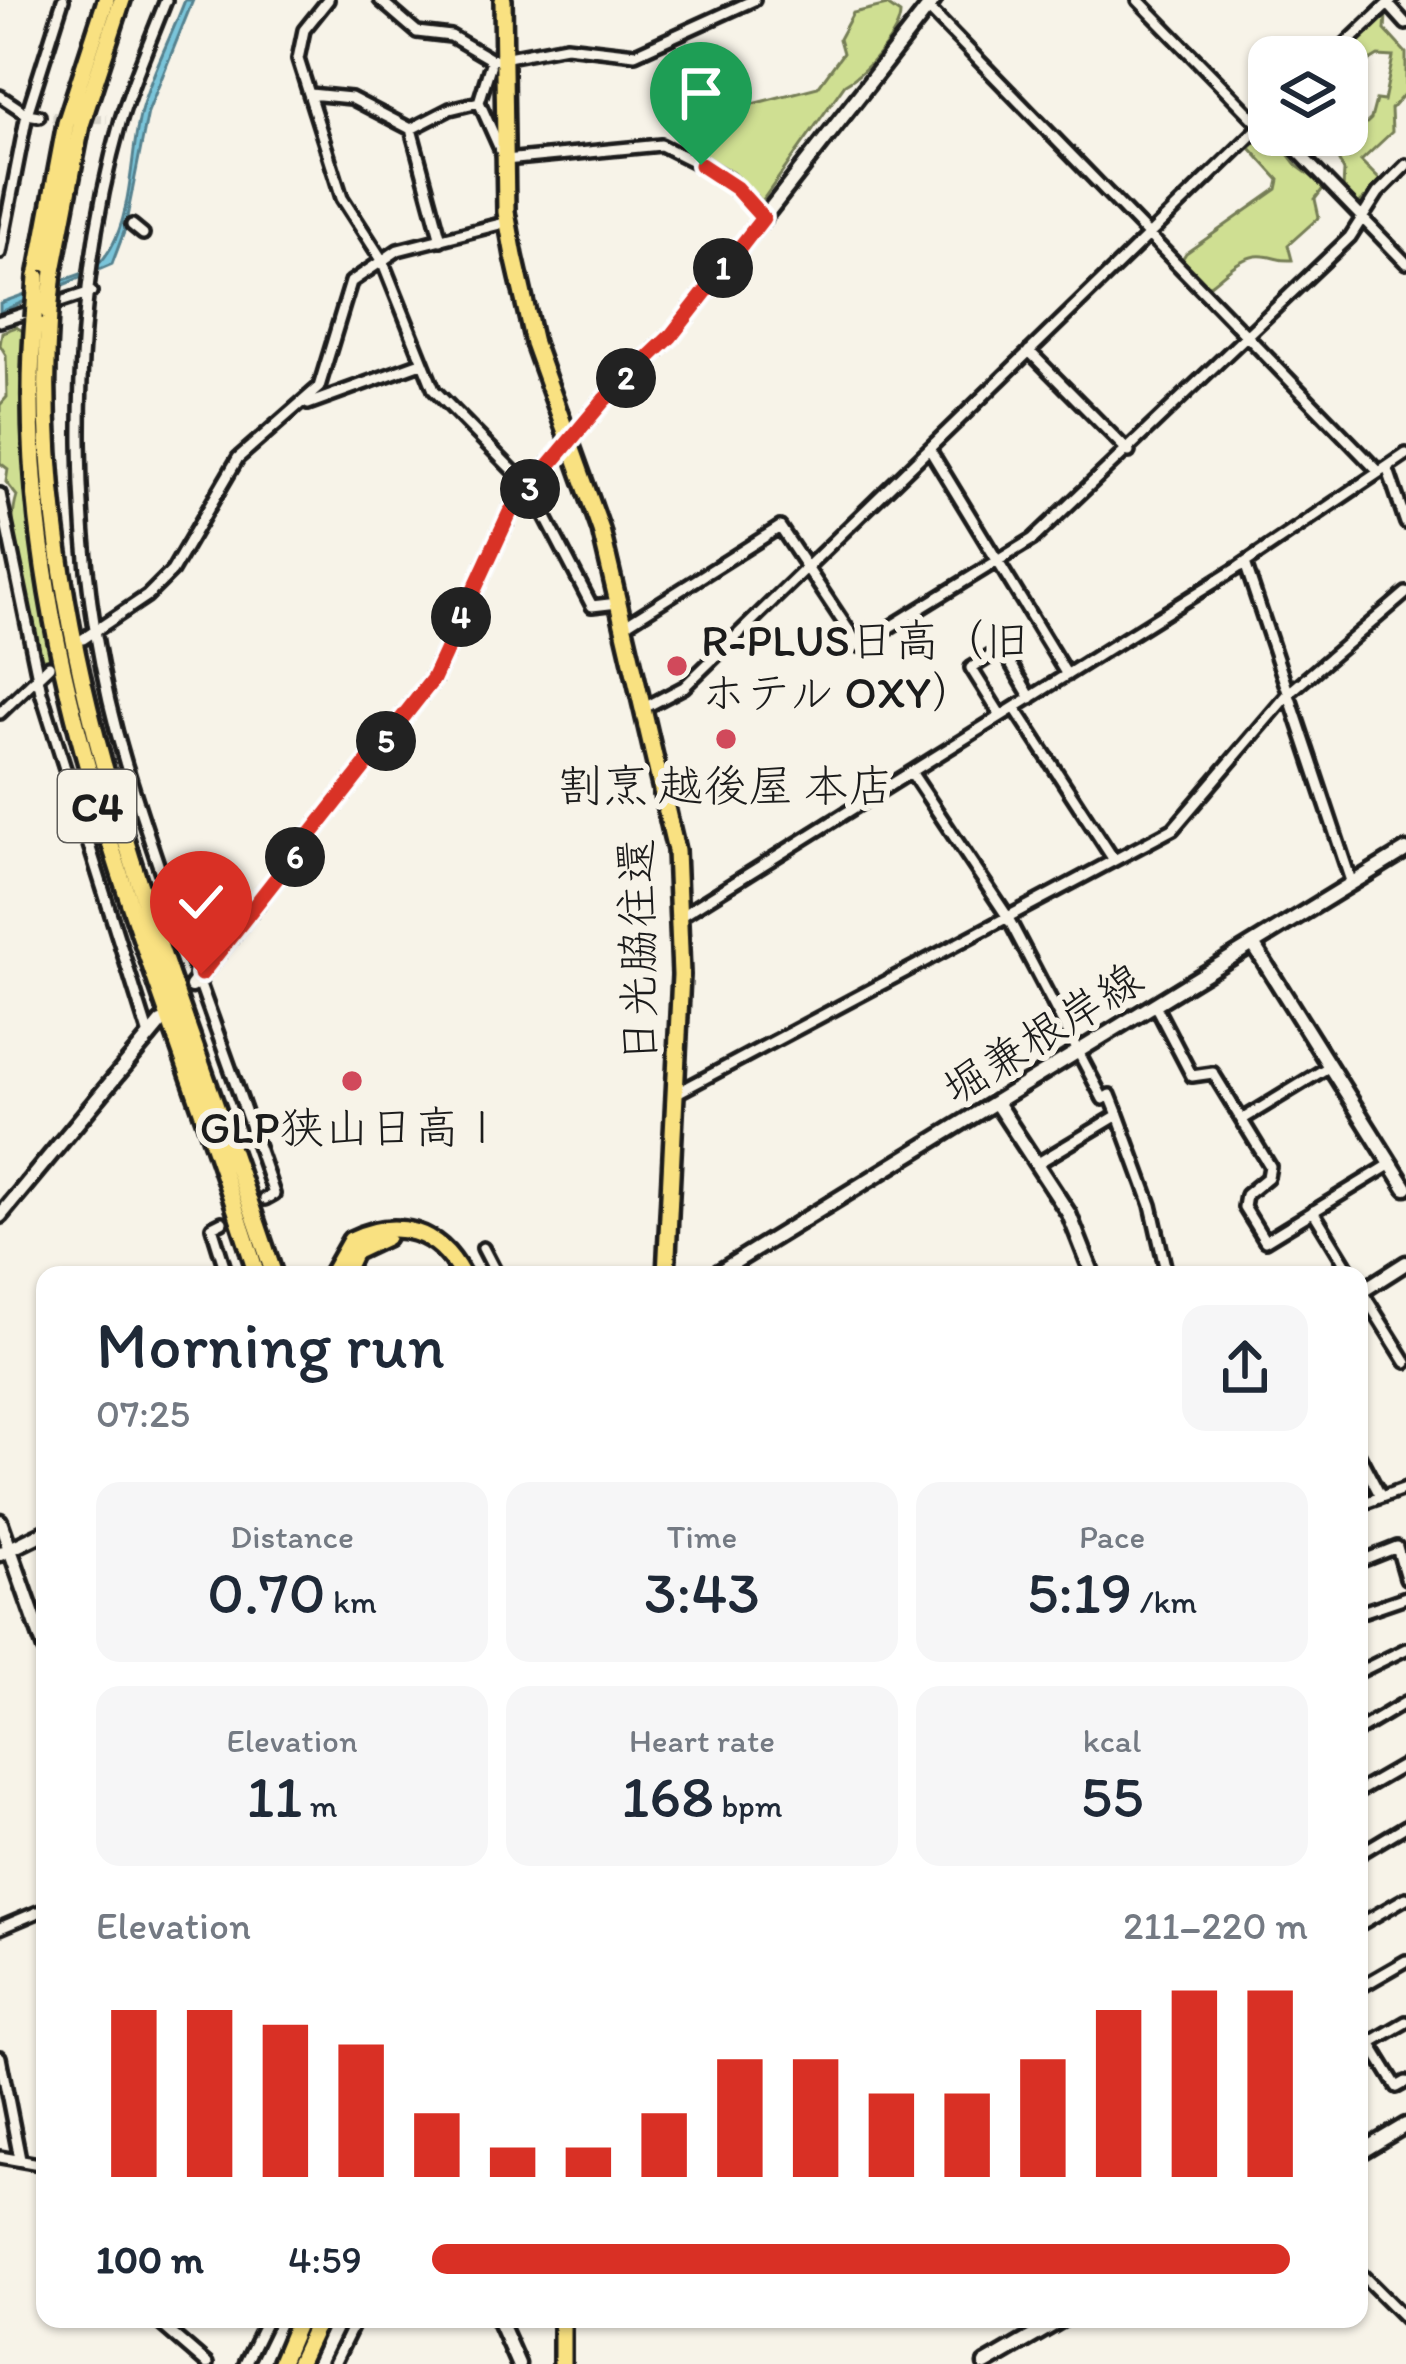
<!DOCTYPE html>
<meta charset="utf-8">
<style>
:root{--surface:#fff;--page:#f6f6f7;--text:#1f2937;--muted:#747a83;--accent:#d93025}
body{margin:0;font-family:Itim,"Klee One",sans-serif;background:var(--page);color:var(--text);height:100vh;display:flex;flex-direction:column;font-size:45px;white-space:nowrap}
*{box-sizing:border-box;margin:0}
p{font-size:39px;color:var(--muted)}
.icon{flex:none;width:66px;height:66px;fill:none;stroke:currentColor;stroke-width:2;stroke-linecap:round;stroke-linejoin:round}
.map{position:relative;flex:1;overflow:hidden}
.panel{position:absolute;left:36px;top:1266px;width:1332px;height:1062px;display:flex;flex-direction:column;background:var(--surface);border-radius:24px;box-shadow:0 3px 9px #0004}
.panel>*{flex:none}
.tools{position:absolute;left:1248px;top:36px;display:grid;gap:24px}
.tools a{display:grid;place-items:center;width:120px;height:120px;border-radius:24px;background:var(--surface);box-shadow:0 3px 9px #0004;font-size:60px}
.pin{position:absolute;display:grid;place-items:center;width:102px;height:102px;color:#fff;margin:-123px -51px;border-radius:50% 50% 50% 0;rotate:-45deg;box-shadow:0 0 12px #0007}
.pin .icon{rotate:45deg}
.km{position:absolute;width:60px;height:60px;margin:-30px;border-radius:50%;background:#222;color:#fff;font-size:33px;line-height:60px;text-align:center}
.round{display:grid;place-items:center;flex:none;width:126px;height:126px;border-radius:24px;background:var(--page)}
.overview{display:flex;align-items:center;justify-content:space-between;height:204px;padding:0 60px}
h1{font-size:66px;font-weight:600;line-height:90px}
.stats{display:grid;grid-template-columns:repeat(3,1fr);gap:18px;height:204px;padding:12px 60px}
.stats div{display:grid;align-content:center;border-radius:24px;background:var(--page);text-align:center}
.stats b{font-size:60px;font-weight:600}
.stats small{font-size:33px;font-weight:400}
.stats p{font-size:33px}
.chart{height:336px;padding:24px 60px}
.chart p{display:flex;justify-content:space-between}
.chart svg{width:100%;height:216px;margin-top:12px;stroke:var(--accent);stroke-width:6}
ul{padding:0 60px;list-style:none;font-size:39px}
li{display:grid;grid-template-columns:192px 144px 1fr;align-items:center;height:90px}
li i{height:30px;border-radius:15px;background:var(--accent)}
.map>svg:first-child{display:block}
.green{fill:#cfdf92;stroke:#767e57;stroke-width:3}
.water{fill:#7ac5da;stroke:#54818e;stroke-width:3}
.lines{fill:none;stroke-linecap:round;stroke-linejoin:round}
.street-tunnel{stroke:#d6d3c9;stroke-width:9;stroke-dasharray:9 4.5;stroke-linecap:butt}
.street-casing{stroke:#1c1c1c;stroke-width:18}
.secondary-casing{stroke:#1c1c1c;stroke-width:21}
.highway-casing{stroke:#1c1c1c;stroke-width:24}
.street{stroke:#f7f3e8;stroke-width:9}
.secondary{stroke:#f7f3e8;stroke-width:12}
.highway{stroke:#f9e181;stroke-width:15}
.highway-bridge-casing{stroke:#1c1c1c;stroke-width:24;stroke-linecap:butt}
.highway-bridge{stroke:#f9e181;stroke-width:15}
.route-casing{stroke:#fff;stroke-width:24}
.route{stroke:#d93025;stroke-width:15}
.poi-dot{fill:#d1495b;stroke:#f7f3e8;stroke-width:4.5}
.labels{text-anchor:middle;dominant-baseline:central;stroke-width:12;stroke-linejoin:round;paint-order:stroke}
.shield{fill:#f7f3e8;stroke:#5e5c59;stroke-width:3}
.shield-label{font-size:42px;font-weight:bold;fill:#1c1c1c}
.poi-label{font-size:45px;fill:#1c1c1c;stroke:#f7f3e8}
.street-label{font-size:45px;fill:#1c1c1c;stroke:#f7f3e8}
</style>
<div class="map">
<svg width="1406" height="2364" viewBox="0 0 1406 2364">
<rect width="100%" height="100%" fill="#f7f3e8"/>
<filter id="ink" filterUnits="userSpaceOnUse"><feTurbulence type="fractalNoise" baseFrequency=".00833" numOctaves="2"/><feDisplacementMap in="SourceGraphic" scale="24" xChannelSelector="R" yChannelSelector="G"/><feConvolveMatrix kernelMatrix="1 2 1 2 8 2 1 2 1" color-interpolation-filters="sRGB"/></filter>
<g filter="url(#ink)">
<path class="green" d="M887,5l13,9c0,21 -36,60 -55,70l-83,117 -29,-28 -43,-26 4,-19 35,-18 89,-23 25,-34 -4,-14 14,-26z
M1380,15h6l-1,15 21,23v39l-15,17 1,23 -31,29 21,21 -25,23 -14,-16 1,-18 -9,-18 36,-34 5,-19 8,1 9,-44 -15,-1 -18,11 -2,20 -11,-5v-25h-7z
M1269,129l28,37 28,20 -10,13 4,18 -31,28 4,15c-14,1 -16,-3 -28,-4 -21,-3 -39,18 -54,29l-11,-2 -18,-22 5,-8 91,-64 2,-9 -29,-32z
M16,327l7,4c-1,105 -1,216 30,317l-5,12 -7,-2c-7,-52 -40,-109 -24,-162l-11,-14 2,-13 -8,-6v-58l7,-8 -1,-42 -6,-10 2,-13z"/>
<path class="water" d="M185,0h8l-45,112 -24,120 -12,32 -112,48v-9l92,-33c45,-35 35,-117 51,-166 11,-36 29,-69 42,-104z"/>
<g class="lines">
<path class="street-tunnel" d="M39,116l68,3"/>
<defs>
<path id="street" d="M166,0c-15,39 -33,79 -45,119 -56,198 -55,449 5,646 44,144 100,286 148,429l-9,5
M328,0l-24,30 -6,29 44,139 40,62 52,130 97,99 61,117 26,-3
M380,0l37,32 34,4 41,24 74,-14 69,8 119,-54
M1138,0l123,126
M1388,4l18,20
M928,8l451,464
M1332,57l60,-57
M492,60l-13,42 26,58 156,-15 60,30 42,43
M310,94l41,4 60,31 30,111
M0,96l27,18 12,2
M411,129l39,-20 29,-7
M1282,135l124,128
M132,225l11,9
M0,253l27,-139 36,-114
M51,305l40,-13
M0,321l35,-11
M1029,351l100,101
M308,404l113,-41
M930,450l137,225
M1387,467l19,56
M0,494l41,198 108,344
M1245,563l107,321
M625,625l155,-98 79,119 174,-107 317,-302 28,-44 28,-28
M83,639l64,-43 25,-25 66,-113 81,-71 32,-105 47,-32 110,-28
M644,708l40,-21 585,-569
M1015,708l99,152
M0,713l49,-47
M1001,716l-30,-48 31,-19 29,49
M911,772l96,144 96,183 7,-4 8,20 -80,48
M681,916l558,-349 167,-113
M1155,1005l37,71 21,-3 57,93 -2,11 -22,18 -2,12 21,34 126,-77
M675,1094l498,-265 116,-136 117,-100
M1118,1115l33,90 16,70
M1243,1119l87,-53
M1313,1211l39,64
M222,1222l-10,5 15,48
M483,1248l14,27
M1359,1287l47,75
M1359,1455l22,42
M1359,1505l47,-17
M1359,1562l38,-15 9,31
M1359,1613l47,-16
M1359,1672l47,-23
M1359,1730l47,-28
M1359,1791l47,-27
M1359,1854l47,-28
M1359,1925l47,-27
M0,1928l45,-19
M1359,1988l47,-27
M1370,2043l27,44 9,-5
M1359,2049l47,-27
M0,2057l20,102
M0,2157l45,8
M1359,2272l47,47
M155,2319l52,45
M245,2364l22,-45
M334,2364l22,-45"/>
<path id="secondary" d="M1253,944l153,244
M192,986l241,-307 77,-167 94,-112 67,-64 263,-336
M997,1104l72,110 24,61
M0,1216l161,-194
M714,1275l692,-425
M1359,1293l47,-30
M0,1521l45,128
M0,1554l45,-22
M1359,2153l47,-28
M498,2319l20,45
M985,2364l78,-45"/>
<path id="highway" d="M503,0l3,212 8,44 20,87 67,187 75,320 5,125 -15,300
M53,271l28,-146 41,-125
M37,277l29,-154 40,-123
M49,313c-23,338 122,647 225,962
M34,318c-27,338 125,642 223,957
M331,1275l20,-35c45,-22 87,-11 111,35
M343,1275l11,-23 32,-15
M562,2319v45
M280,2364l19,-45
M298,2364l21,-45"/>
</defs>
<use href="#street" class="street-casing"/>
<use href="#secondary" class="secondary-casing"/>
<use href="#highway" class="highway-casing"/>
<use href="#street" class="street"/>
<use href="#secondary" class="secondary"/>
<use href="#highway" class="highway"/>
<defs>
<path id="highway-bridge" d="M49,313l4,-42
M34,318l3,-41"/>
</defs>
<use href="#highway-bridge" class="highway-bridge-casing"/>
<use href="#highway-bridge" class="highway-bridge"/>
</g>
</g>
<g class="lines" filter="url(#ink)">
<defs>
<path id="route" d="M201,974l232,-295 77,-167 94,-112 67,-64 92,-118 -27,-30 -35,-23"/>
</defs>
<use href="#route" class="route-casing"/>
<use href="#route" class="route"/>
</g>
<g class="poi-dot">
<circle cx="677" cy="666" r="12"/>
<circle cx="726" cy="739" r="12"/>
<circle cx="352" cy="1081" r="12"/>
</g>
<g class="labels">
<rect class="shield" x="58" y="770" width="78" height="72" rx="9"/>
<g class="shield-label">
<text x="97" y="806">C4</text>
</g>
<g class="poi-label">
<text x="701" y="640" text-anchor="start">R-PLUS日高（旧<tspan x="701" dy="52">ホテル OXY）</tspan></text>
<text x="726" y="785">割烹 越後屋 本店</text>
<text x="352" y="1127">GLP狭山日高Ⅰ</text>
</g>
<g class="street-label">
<text transform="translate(637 951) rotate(-91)">日光脇往還</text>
<text transform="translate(1042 1033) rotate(-32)">堀兼根岸線</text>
</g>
</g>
</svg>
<div class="tools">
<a><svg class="icon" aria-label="layers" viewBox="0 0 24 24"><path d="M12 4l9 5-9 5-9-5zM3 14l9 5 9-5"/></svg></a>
</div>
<div class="pin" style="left:701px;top:165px;background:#1e9e55"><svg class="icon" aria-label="arrive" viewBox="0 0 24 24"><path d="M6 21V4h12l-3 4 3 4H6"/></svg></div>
<div class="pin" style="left:201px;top:974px;background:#d93025"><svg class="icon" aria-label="check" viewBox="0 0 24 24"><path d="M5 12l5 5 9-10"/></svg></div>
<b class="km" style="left:723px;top:268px">1</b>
<b class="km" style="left:626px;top:378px">2</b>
<b class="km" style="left:530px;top:489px">3</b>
<b class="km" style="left:461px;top:617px">4</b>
<b class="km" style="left:386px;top:741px">5</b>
<b class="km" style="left:295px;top:857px">6</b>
<section class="panel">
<div class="overview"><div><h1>Morning run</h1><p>07:25</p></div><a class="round"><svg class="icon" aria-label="share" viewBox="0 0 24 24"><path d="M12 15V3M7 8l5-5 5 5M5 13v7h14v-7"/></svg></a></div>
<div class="stats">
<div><p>Distance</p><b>0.70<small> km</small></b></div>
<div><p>Time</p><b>3:43</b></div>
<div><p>Pace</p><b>5:19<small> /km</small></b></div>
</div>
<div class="stats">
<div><p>Elevation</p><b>11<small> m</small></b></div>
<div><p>Heart rate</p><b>168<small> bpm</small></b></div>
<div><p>kcal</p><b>55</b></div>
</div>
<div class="chart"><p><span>Elevation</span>211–220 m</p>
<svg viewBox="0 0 160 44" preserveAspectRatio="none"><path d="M5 44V10M15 44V10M25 44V13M35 44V17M45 44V31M55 44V38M65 44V38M75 44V31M85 44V20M95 44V20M105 44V27M115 44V27M125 44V20M135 44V10M145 44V6M155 44V6"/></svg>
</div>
<ul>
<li><b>100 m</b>4:59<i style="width:98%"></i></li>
</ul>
</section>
</div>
